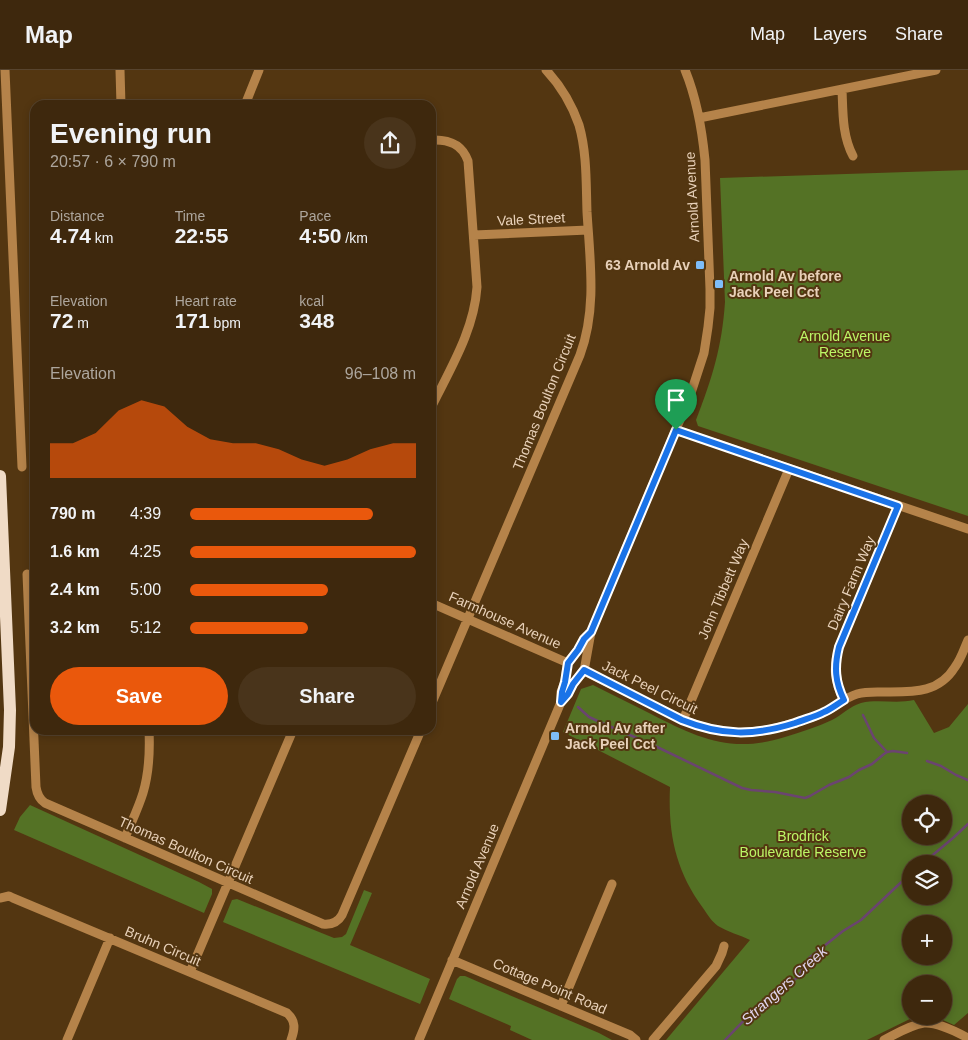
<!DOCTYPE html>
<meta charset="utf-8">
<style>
:root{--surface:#3e280d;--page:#49341b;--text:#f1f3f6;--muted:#ada69d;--line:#57442e;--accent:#ea580c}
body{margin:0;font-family:Arial,sans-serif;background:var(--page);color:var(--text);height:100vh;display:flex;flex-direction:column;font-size:19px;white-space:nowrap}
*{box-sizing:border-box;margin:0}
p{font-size:16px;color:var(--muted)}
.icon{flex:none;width:28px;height:28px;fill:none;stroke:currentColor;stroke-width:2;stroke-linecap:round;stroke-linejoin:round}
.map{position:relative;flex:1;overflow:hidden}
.details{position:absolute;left:30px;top:30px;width:406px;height:635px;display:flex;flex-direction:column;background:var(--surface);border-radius:15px;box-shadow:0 2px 8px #0003,0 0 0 1px var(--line)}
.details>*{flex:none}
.controls{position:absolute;left:902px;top:725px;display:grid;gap:10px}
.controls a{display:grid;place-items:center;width:50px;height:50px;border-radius:50%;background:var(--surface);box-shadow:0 2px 8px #0003,0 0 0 1px var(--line);font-size:25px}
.pin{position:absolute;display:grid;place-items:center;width:42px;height:42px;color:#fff;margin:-51px -21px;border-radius:50% 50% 50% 0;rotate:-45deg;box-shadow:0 0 5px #0007}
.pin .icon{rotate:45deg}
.round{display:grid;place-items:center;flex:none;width:52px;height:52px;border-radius:26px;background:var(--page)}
.summary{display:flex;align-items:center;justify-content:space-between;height:85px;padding:0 20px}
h1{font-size:28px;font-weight:800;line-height:38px}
.stats{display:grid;grid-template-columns:repeat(3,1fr);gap:8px;height:85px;padding:5px 20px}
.stats div{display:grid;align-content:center}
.stats b{font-size:21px;font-weight:800}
.stats small{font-size:14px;font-weight:400}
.stats p{font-size:14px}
.chart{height:140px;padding:10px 20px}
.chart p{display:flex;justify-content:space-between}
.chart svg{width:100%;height:90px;margin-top:5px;fill:var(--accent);opacity:.7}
.cta{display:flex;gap:10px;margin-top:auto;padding:10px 20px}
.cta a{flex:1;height:58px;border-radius:30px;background:var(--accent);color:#fff;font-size:20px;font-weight:800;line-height:58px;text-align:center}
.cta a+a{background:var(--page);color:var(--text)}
ul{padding:0 20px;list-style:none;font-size:16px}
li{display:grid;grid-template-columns:80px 60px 1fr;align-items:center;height:38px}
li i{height:12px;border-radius:6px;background:var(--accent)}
header{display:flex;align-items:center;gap:30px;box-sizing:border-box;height:70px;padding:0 25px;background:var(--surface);border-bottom:1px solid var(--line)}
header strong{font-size:24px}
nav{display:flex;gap:28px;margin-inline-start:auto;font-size:18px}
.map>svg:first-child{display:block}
.green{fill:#547225;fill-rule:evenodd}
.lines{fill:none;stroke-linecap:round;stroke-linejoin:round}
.stream{stroke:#6b4470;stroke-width:2.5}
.minor{stroke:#b5834a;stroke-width:9}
.major{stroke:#f0dbc6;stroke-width:12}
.route-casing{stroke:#fff;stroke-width:10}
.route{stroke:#1a73e8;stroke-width:6}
.poi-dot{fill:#7ebdf9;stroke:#533611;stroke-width:2}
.labels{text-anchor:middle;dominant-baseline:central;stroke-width:4;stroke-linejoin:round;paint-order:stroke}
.street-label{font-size:14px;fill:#e8d1b9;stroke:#533611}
.poi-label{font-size:14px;font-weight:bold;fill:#e8d1b9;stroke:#533611;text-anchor:start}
.park-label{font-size:14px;fill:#bcf666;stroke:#533611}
.water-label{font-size:15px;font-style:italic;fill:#e2d5ef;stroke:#533611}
</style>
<header>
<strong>Map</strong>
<nav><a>Map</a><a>Layers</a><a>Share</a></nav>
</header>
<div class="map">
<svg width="968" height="970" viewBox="0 0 968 970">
<rect width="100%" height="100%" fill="#533611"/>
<path class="green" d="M968,100v346l-270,-90 -2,-6c16,-41 26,-73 29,-118l-5,-124z
M593,615c19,10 39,19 58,29 47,24 80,40 134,23 16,-5 32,-10 47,-17 10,-5 18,-14 29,-17 17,-4 36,1 53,-3l20,33 15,-6 19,-23v309l-14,12 -20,-9h10v-32h-33v32h5l-49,24h-201l84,-100c-10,-5 -22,-8 -32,-14 -6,-4 -11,-12 -15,-18 -28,-38 -35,-75 -33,-121l-107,-55 18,-43zM911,734h33v32h-33zM911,794h33v32h-33zM911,854h33v32h-33z
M30,735l169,77 13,7v5l-8,19 -190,-83 6,-13z
M364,820l8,3 -22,52 80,34 -10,25 -197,-82 9,-22 5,-1 97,39 8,-1 4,-3z
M460,906h5l23,10 111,47 13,7h-80l-22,-10 1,-4 -62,-27 8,-20z"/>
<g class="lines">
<path class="stream" d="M578,637l11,10 13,6 51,22 89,43 9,2 24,2 30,6 5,-2 19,-11 20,-8 10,-7 13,-6 12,-10 3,-2 6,-1 14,2
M863,645l11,23 13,14
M927,691l14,5 15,9 12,5
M922,794l31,-26 15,-14
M725,970l31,-32 42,-31 11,-19 34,-27 18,-11 50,-47"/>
<path class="minor" d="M5,0l17,397
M120,0l1,35
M842,19c1,23 0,46 11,67
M245,35l14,-35
M699,48l237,-48
M431,70c18,-1 31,4 37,21l9,126c-3,44 -27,82 -46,121
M474,165l114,-5
M676,360l292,99
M27,504l9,213c1,7 3,12 9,16l278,121c9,1 15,-2 19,-9l79,-185
M431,533l137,60
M584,601l99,49c39,16 71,16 111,3 10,-3 20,-6 29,-10 12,-6 21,-15 34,-19 10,-3 20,-2 30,-2 27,0 52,1 68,-25 6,-8 9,-18 13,-27
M844,630c-10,-19 -11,-32 -5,-53l59,-141
M561,632v-10l4,-10 2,-17 1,-3 10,-12 6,-11 7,-7
M431,635l149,-350c17,-46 10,-94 7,-143 -1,-29 0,-59 -8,-87 -7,-20 -18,-39 -33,-55
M683,650l106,-251
M125,768c6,-15 13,-29 18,-45 6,-20 7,-41 6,-63
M0,828l9,-2 4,2 274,115c9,8 8,16 4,27
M452,890l178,75 6,5
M190,902l103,-242
M561,936l51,-122
M67,970l43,-102
M419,970l142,-338 7,-8 5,-10 11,-13 7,-39 99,-236 14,-43 4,-26 2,-19v-19l-5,-129c-3,-31 -8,-61 -20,-90
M653,970l63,-74 6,-13 2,-7
M884,970c12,-6 26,-15 40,-17 13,-1 33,9 44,15"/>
<path class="major" d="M0,406l10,234 -1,37 -9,63"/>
</g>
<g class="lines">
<defs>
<path id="route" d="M676,360l222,76 -59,141c-5,20 -4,35 5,53 -7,4 -13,9 -20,12 -9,5 -19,7 -29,11 -41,13 -73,13 -113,-3l-98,-50 -11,14 -5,10 -7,8 1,-10 3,-10 3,-19 10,-13 6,-11 7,-7z"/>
</defs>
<use href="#route" class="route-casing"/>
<use href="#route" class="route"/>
</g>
<g class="poi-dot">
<rect x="695" y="190" width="10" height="10" rx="2.5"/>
<rect x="714" y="209" width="10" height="10" rx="2.5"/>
<rect x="550" y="661" width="10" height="10" rx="2.5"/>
</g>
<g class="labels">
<g class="street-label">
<text transform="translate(692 127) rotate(-93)">Arnold Avenue</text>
<text transform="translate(531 149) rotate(-3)">Vale Street</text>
<text transform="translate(544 332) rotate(-68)">Thomas Boulton Circuit</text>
<text transform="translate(851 513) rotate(-67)">Dairy Farm Way</text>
<text transform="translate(723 519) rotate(-67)">John Tibbett Way</text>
<text transform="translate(505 550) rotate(24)">Farmhouse Avenue</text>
<text transform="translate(650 617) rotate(26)">Jack Peel Circuit</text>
<text transform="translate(186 780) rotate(24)">Thomas Boulton Circuit</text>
<text transform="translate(477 796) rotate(-67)">Arnold Avenue</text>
<text transform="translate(163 876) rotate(23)">Bruhn Circuit</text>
<text transform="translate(550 916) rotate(23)">Cottage Point Road</text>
</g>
<g class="poi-label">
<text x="690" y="195" text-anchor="end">63 Arnold Av</text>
<text x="729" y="206">Arnold Av before<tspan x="729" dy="16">Jack Peel Cct</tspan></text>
<text x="565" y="658">Arnold Av after<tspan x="565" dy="16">Jack Peel Cct</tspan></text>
</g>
<g class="park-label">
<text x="845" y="266">Arnold Avenue<tspan x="845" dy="16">Reserve</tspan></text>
<text x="803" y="766">Brodrick<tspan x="803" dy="16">Boulevarde Reserve</tspan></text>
</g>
<g class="water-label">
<text transform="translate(784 915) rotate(-42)">Strangers Creek</text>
</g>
</g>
</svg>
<div class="controls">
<a><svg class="icon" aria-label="locate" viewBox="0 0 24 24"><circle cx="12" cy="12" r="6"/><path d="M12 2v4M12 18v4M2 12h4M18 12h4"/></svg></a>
<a><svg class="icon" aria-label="layers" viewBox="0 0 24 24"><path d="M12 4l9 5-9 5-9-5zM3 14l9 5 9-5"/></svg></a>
<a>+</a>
<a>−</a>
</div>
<div class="pin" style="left:676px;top:360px;background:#1e9e55"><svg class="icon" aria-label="arrive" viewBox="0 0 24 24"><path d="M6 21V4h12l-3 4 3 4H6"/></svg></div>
<section class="details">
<div class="summary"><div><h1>Evening run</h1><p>20:57 · 6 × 790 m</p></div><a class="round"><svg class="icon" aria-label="share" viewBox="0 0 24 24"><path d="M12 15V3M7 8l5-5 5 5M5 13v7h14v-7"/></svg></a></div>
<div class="stats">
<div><p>Distance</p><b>4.74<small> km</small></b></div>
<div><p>Time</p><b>22:55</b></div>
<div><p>Pace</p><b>4:50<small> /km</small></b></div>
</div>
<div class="stats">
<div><p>Elevation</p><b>72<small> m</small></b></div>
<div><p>Heart rate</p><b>171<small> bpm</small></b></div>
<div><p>kcal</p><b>348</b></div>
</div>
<div class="chart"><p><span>Elevation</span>96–108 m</p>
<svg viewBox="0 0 160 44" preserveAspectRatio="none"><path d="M0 44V27L10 27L20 22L30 11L40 6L50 9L60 19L70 25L80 27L90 27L100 30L110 35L120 38L130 35L140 30L150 27L160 27V44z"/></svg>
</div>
<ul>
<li><b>790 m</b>4:39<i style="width:81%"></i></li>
<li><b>1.6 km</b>4:25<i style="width:100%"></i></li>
<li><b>2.4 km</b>5:00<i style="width:61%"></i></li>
<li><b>3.2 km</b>5:12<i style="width:52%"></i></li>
</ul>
<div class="cta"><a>Save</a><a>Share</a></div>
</section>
</div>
